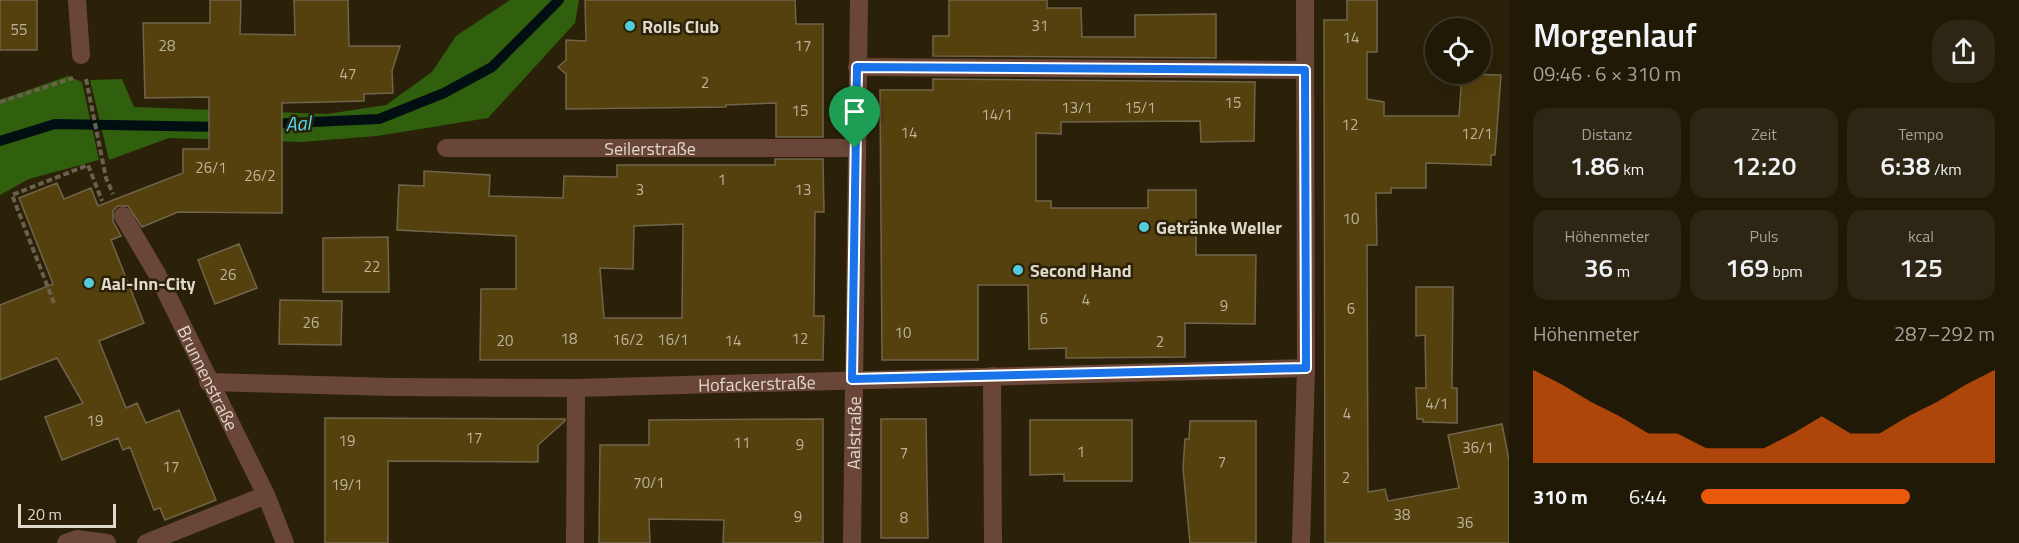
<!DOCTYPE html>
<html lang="de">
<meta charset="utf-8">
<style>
:root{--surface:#201906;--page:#2d2614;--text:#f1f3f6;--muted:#a2a09b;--line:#3d3828;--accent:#ea580c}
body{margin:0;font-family:"Titillium Web",sans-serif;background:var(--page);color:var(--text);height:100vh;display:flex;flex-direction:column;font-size:22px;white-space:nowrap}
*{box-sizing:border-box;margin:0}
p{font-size:20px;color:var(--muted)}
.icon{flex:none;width:33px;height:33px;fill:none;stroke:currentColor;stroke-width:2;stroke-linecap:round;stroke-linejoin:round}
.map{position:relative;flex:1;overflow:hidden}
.details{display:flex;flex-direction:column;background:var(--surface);width:510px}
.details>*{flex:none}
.tools{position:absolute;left:1425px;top:18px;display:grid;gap:12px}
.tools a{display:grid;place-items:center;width:66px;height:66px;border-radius:50%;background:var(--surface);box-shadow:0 6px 24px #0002,0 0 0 2px var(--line);font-size:30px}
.scale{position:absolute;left:18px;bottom:15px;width:98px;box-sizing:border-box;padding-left:6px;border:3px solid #dfd9cb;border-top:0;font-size:16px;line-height:21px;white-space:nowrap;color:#dfd9cb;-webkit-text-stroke:4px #2a2108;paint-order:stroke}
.pin{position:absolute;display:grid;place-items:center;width:51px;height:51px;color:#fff;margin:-62px -26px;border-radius:50% 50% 50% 0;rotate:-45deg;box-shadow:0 0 6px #0007}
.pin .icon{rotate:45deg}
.round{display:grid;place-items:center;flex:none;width:63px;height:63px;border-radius:24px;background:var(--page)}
.head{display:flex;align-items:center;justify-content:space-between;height:102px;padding:0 24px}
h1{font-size:33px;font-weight:600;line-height:45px}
.metrics{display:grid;grid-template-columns:repeat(3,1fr);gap:9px;height:102px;padding:6px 24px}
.metrics div{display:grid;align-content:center;border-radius:15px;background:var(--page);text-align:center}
.metrics b{font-size:26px;font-weight:600}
.metrics small{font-size:16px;font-weight:400}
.metrics p{font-size:16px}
.chart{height:168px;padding:12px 24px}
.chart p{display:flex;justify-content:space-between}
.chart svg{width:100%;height:108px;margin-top:6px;fill:var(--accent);opacity:.7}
ul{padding:0 24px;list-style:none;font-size:20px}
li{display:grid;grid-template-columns:96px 72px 1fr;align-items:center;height:45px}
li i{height:15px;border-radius:8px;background:var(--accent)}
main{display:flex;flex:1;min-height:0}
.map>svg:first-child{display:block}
.forest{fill:#305f0d}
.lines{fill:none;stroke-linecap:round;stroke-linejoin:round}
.stream{stroke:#010f12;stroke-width:10}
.building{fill:#54410d;stroke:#70654b;stroke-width:1.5;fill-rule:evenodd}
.path{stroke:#69614c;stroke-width:4;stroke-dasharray:6 3;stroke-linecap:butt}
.service{stroke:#6a4639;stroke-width:18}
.minor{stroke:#6a4639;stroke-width:18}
.route-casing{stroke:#fff;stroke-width:12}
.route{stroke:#1a73e8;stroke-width:8}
.poi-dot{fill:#53cbdb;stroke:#2a2108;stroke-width:2}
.labels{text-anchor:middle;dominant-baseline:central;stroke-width:5;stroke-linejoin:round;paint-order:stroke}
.number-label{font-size:15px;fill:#bcb39c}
.poi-label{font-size:18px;font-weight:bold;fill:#dfd9cb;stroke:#2a2108;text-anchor:start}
.street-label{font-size:18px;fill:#dfd9cb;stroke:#2a2108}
.water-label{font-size:20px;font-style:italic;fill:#4fd8ee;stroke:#2a2108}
</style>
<main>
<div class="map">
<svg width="1509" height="543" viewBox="0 0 1509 543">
<rect width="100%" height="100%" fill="#2a2108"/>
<path class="forest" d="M510,0h69l-4,23 -87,95 -111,18 -76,6 -132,-4 -60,22 -19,-80 32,-1 12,28 193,7 59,-9 46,-33 24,-36z
M68,76l14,6 17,78 -70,19 -29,16v-95z"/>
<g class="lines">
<path class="stream" d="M268,124l111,-5 65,-26 48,-26 67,-67
M0,141l55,-17 167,3"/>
</g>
<path class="building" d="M0,0h37v50h-37z
M210,0h31l-1,34 55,1 -1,-35h54l1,46h51l-8,25 1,22 -29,1v7l-82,2v110l-104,-1 -36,15 -14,-21h-10l-5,5v10l8,15 -10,4 33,83 -45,18 27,67 11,-5 9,20 33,-13 37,90 -51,20 -5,-12 -6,2 -24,-63 -7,3 -5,-12 -56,22 -17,-43 38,-14 -26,-45 -57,22v-75l53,-21 -34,-86 38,-15 7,16 27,-11 7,18 85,-33v-24h26v-52l-64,1 -2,-75h67z
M585,0h210l1,24h27v113h-47v-34l-50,2v2l-160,2v-35l-8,-7 8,-7v-20l20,1z
M949,0h98v8h34l1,29h53v-22l81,-1v44l-283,-2v-20h16z
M1347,0h30v52h-10v47l17,3v14h75l3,-42 39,1 -6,80h-4v10l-65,-2v25h-35v5h-15l1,52h-10l1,247 17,-3 3,12 71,-13 -11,-53 54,-11 7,36v83h-184l-1,-523h23z
M933,79l322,3 -1,59 -53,1 -1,-21 -139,1v12l-25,-1v68h15v7h97v-18h48v65h60l-1,69 -70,-1v34l-119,1v-10l-37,1 -1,-64h-50v75h-96l-2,-270h53z
M775,159h48l1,53h-9l-1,104h10l-1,44h-343l1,-71h35v-53l-119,-6 2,-45 25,1v-15l66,4 -1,21 74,2 1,-22 53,1v-12h158zM683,224l-1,94h-78l-4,-50 33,1 1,-43z
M388,237l1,55h-66v-54z
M239,244l18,44 -42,16 -17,-44z
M1416,287h37l-1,101h5v35l-34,-1v-3h-6l-1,-31h10l-1,-53 -9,1z
M280,300l62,1 -1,44 -62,-1z
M325,418l240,1v2l-27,24v17l-150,-1v82h-63z
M823,419v124h-100l1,-23 -75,-1 1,24h-51l1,-98h49v-25z
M881,419h45l2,119h-47z
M1030,420h102v61h-68v-7l-34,1z
M1190,421h66v122h-66l-7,-75 2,-29h4z"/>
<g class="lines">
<path class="path" d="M86,79l20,99 7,16
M0,102l73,-24
M54,303l-42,-108 76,-30 14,36"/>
<path class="service" d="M77,0l4,55
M857,67l448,3
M992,376l1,167
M66,543l11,-4 30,4
M146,543l120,-48"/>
<g class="minor">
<path id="s1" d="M446,148h409"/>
<path id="s2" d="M123,216l34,58 109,221 19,48"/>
<path id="s3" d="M208,382l185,5 183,1 730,-20"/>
<path d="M575,543l1,-155"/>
<path id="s4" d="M852,543l7,-543"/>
<path d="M1301,543l5,-175 -1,-368"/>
</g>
</g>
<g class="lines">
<defs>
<path id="route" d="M857,67l448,3 1,298 -454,11z"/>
</defs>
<use href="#route" class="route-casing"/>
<use href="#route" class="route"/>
</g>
<g class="poi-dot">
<circle cx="630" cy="26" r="6"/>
<circle cx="1144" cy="227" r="6"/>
<circle cx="1018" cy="270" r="6"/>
<circle cx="89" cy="283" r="6"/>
</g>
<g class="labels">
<g class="number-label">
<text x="1040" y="25">31</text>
<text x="19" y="29">55</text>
<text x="1351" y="37">14</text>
<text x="167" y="45">28</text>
<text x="803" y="45">17</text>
<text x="348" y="73">47</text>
<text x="705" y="82">2</text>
<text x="1233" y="102">15</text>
<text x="1077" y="107">13/1</text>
<text x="1140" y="107">15/1</text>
<text x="800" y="110">15</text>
<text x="997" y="114">14/1</text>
<text x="1350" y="124">12</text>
<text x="909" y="132">14</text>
<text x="1477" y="133">12/1</text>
<text x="211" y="167">26/1</text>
<text x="260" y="175">26/2</text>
<text x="722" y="179">1</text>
<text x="640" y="189">3</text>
<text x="803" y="189">13</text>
<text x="1351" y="218">10</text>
<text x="372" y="266">22</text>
<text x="228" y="274">26</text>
<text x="1086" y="299">4</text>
<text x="1224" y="305">9</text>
<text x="1351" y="308">6</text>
<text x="1044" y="318">6</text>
<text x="311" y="322">26</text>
<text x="903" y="332">10</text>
<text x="569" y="338">18</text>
<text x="800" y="338">12</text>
<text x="628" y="339">16/2</text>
<text x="673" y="339">16/1</text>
<text x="505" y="340">20</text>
<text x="733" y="340">14</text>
<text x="1160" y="341">2</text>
<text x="1437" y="403">4/1</text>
<text x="1347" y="413">4</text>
<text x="95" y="420">19</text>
<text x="474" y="437">17</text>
<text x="347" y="440">19</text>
<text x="742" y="442">11</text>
<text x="800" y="444">9</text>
<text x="1478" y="447">36/1</text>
<text x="1081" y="451">1</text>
<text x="904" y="452">7</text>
<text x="1222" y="461">7</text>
<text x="171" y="466">17</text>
<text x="1346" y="477">2</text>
<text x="649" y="482">70/1</text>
<text x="347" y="484">19/1</text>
<text x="1402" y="514">38</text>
<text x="798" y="516">9</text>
<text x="904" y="517">8</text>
<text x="1465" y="522">36</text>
</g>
<g class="poi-label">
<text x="642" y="26">Rolls Club</text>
<text x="1156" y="227">Getränke Weller</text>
<text x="1030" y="270">Second Hand</text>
<text x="101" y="283">Aal-Inn-City</text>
</g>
<g class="street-label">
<text stroke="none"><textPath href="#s1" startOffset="204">Seilerstraße</textPath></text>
<text stroke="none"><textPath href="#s2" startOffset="183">Brunnenstraße</textPath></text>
<text stroke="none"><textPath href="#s3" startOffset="549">Hofackerstraße</textPath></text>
<text stroke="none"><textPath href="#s4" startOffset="110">Aalstraße</textPath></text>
</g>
<g class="water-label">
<text transform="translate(298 123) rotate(-3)">Aal</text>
</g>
</g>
</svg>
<div class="tools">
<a><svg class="icon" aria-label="locate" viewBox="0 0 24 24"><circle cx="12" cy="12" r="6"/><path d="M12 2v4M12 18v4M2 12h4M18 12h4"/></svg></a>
</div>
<div class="scale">20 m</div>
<div class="pin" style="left:855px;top:148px;background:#1e9e55"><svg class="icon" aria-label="arrive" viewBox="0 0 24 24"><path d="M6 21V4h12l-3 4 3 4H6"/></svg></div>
</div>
<section class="details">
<div class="head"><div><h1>Morgenlauf</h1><p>09:46 · 6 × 310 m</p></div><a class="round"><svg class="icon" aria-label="share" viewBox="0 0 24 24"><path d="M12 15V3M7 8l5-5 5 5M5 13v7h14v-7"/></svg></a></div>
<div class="metrics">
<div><p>Distanz</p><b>1.86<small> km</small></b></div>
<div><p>Zeit</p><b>12:20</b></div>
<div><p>Tempo</p><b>6:38<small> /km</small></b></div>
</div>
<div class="metrics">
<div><p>Höhenmeter</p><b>36<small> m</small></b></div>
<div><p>Puls</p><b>169<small> bpm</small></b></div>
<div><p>kcal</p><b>125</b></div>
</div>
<div class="chart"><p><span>Höhenmeter</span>287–292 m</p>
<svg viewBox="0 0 160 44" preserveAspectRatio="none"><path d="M0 44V6L10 12L20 19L30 25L40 32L50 32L60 38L70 38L80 38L90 32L100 25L110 32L120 32L130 25L140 19L150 12L160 6V44z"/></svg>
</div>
<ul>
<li><b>310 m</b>6:44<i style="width:71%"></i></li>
</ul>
</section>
</main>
